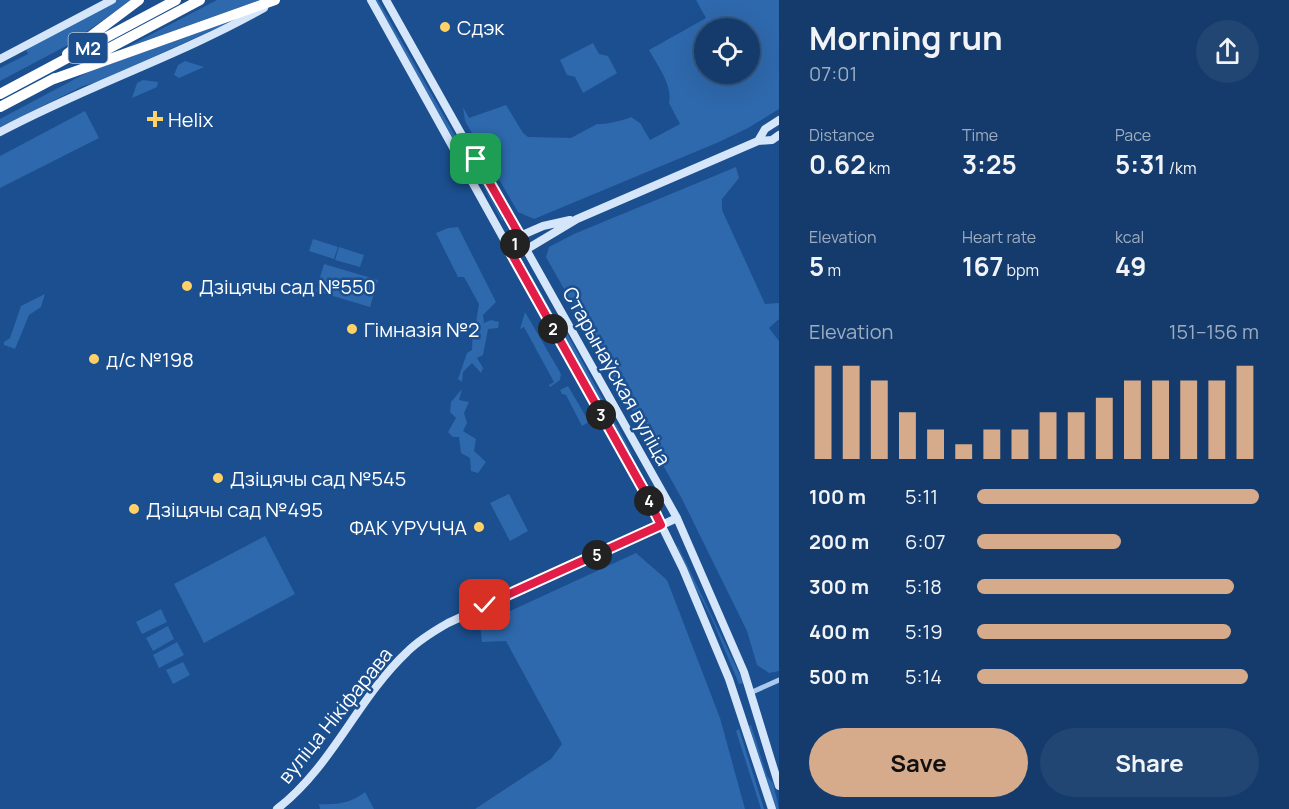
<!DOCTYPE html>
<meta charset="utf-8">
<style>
:root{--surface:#143b6b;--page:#214673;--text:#f1f3f6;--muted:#9dadc1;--line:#33557e;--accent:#d6ab8b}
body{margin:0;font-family:Manrope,sans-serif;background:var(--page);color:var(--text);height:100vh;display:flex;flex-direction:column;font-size:22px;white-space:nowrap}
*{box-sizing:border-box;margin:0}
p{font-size:20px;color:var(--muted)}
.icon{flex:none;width:33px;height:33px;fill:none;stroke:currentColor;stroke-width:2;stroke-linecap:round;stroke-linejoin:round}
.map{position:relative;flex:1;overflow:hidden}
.details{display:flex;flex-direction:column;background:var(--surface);width:510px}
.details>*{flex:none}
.buttons{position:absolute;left:694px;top:18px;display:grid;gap:12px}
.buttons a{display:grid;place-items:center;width:66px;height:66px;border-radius:50%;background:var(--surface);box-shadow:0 6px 24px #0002,0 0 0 2px var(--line);font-size:30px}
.pin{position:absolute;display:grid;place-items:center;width:51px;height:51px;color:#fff;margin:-26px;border-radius:12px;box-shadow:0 3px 9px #0006}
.km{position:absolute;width:30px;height:30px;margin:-15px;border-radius:50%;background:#222;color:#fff;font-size:16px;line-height:30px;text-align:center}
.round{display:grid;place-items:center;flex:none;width:63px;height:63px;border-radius:32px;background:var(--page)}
.overview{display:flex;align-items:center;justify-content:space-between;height:102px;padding:0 30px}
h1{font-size:33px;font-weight:700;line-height:45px}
.figures{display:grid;grid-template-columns:repeat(3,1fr);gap:9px;height:102px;padding:6px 30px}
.figures div{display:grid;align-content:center}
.figures b{font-size:26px;font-weight:700}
.figures small{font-size:16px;font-weight:400}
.figures p{font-size:16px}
.chart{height:168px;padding:12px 30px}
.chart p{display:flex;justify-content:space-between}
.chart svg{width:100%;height:108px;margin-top:6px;stroke:var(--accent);stroke-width:6}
.cta{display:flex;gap:12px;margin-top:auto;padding:12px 30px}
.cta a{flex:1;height:69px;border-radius:36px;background:var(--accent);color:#111;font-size:24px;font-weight:700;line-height:69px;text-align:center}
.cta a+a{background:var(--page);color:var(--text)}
ul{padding:0 30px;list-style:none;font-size:20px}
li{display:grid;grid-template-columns:96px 72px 1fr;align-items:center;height:45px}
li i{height:15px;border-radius:8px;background:var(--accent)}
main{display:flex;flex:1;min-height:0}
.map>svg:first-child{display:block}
.green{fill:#2e69ad;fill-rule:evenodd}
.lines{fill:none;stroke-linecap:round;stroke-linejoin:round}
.street{stroke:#a9c9ee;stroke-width:5}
.secondary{stroke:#d6e6fa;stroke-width:8}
.highway{stroke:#fff;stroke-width:10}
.route-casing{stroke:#fff;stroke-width:12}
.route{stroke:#e11d48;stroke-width:8}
.poi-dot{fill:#ffd166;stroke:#1b4f8f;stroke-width:2}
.labels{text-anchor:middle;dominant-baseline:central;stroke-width:5;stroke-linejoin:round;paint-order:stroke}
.shield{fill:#1b4f8f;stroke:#bbcadd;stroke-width:1.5}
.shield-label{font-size:18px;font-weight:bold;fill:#fff}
.poi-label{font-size:20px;fill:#fff;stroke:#1b4f8f;text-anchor:start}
.street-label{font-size:20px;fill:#fff;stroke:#1b4f8f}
</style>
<main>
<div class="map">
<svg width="779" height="809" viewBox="0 0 779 809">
<rect width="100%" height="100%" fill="#1b4f8f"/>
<path class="green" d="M116,0h15l-63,45 -68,36v-13l28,-14 -2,-4z
M217,0h43l-135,48z
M375,0h3l125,220 -1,1 -20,-37 -13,-17z
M696,0h83v109l-31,19 -29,14 -185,77 -16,-7 -53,-91 -2,-14 6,11 37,-13 17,28 5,4 43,1 26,-14c6,1 29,-4 34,-7l9,6 10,17 30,-16 -11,-21c4,-18 -12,-38 -20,-53l57,-32zM705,28h45v46h-45z
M239,18l-139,63 -17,5 -83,41v-8l90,-48z
M593,43l6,11 9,2 9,17 -34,20 -8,-16 -8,-2 -7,-15z
M185,61l19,6 -25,11 -5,-3 4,-10z
M143,80l15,2 -1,5 -25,11 5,-15z
M85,111l14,27 -99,50v-32z
M736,167l3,11 -17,21v11l43,94 14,-1v16l-10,9 10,13v330l-10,2 -12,-8 -10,-34 -65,-132 -136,-242 3,-10 25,-13z
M458,227l38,75 -13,13 1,8 7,-3 8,2 -1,6 -10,1 -5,26 -6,3 6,10 -2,5 -9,-10 -9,9 -1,10 -4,-3 9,-26 5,-3 1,-25 3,-3 3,-18 -15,-27h-6l-22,-44 12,-5z
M313,239l25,8 -4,12 -25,-8z
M339,247l25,8 -4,12 -25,-7z
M324,264l54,16 -8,27 -54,-16z
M531,275l22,39 11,14 90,166 -20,-37 -13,-17 -92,-164z
M45,294l-4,13 -12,8 -14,34 -11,-4v-3l6,-4 11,-32z
M525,312l36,62 -1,6 -10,7 -1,-2 5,-3 -30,-55 -4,2z
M568,386l21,36 -7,4 -16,-31 -4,-1 -2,-4z
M462,389l-3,11 10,2 -5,11 3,10 -4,8 13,8 -2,12 12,11 -8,11 -7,-2 -1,-13 -9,-5 -2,-16h-6l-5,-5 8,-14 -6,-6 1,-10z
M509,494l19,37 -18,10 -20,-38z
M265,536l30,58 -91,49 -30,-59z
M677,546h1l66,137 -5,1 -28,-67 -19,-36z
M636,553l31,27 53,138 25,91h-270l76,-50 11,-15 -56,-103 -24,1 -2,-17z
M161,609l6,13 -25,12 -6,-12z
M168,626l6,13 -21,12 -7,-13z
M177,642l7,13 -25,13 -6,-13z
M183,662l7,13 -17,9 -7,-14z
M751,725l16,51 6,7 6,26h-3l-27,-83z
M739,729l25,80h-3l-25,-78z
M365,792l9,17h-54l-1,-5c18,1 32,-1 46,-12z"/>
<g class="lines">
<path class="street" d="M750,693l29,-13"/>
<path class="secondary" d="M371,0l279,502 33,67 46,110 43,130
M386,0l291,518 67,154 35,114
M0,59l112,-59
M0,132c86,-46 179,-76 264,-124
M758,141l7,-12 14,-9
M520,236l23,-10 27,-6
M510,251l17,-2 50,-30 181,-78 14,-1 7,-5
M277,809c55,-42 80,-110 130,-157 12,-12 27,-21 41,-29l229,-105"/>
<path class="highway" d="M67,54l72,-54
M87,60l113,-60
M51,80l224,-80
M0,94l176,-94
M0,107l55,-29"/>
</g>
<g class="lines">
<defs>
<path id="route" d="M476,159l44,77 -10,15 136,243 15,31 -176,80"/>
</defs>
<use href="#route" class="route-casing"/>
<use href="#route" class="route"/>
</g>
<g class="poi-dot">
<circle cx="445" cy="27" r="6"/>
<path d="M152 110h6v6h6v6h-6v6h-6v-6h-6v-6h6z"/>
<circle cx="187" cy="286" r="6"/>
<circle cx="352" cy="329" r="6"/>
<circle cx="94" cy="359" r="6"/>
<circle cx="218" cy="478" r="6"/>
<circle cx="134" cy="509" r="6"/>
<circle cx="479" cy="527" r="6"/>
</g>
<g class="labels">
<rect class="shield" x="68.5" y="33" width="39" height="30" rx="4.5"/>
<g class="shield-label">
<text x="88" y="48">М2</text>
</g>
<g class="poi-label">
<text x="457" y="27">Сдэк</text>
<text x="168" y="119">Helix</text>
<text x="199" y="286">Дзіцячы сад №550</text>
<text x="364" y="329">Гімназія №2</text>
<text x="106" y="359">д/с №198</text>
<text x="230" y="478">Дзіцячы сад №545</text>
<text x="146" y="509">Дзіцячы сад №495</text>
<text x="467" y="527" text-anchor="end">ФАК УРУЧЧА</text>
</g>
<g class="street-label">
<text transform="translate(617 376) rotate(61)">Старынаўская вуліца</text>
<text transform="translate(335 715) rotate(-51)">вуліца Нікіфарава</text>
</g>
</g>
</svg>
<div class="buttons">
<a><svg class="icon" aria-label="locate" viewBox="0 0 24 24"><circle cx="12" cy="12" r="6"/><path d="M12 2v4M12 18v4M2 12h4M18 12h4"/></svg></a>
</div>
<div class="pin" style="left:476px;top:159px;background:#1e9e55"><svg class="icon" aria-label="arrive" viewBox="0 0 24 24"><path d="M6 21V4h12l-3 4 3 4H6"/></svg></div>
<div class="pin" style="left:485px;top:605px;background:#d93025"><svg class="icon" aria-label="check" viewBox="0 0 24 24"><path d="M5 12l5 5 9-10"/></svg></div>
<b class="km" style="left:515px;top:244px">1</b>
<b class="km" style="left:553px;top:329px">2</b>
<b class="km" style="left:601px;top:415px">3</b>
<b class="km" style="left:649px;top:501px">4</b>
<b class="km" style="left:597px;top:555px">5</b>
</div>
<section class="details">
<div class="overview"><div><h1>Morning run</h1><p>07:01</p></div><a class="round"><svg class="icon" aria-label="share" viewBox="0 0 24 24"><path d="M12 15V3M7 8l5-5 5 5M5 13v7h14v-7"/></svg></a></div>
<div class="figures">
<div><p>Distance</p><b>0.62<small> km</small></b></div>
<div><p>Time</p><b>3:25</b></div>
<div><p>Pace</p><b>5:31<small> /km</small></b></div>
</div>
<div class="figures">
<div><p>Elevation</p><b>5<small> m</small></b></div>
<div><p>Heart rate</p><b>167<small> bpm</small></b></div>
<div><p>kcal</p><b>49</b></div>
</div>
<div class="chart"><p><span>Elevation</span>151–156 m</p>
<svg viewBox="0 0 160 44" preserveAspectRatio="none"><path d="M5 44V6M15 44V6M25 44V12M35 44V25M45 44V32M55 44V38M65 44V32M75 44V32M85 44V25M95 44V25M105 44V19M115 44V12M125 44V12M135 44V12M145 44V12M155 44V6"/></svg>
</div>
<ul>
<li><b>100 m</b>5:11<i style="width:100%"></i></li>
<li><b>200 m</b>6:07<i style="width:51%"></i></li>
<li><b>300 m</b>5:18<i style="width:91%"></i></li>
<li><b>400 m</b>5:19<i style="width:90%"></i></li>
<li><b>500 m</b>5:14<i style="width:96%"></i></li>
</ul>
<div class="cta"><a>Save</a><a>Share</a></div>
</section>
</main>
